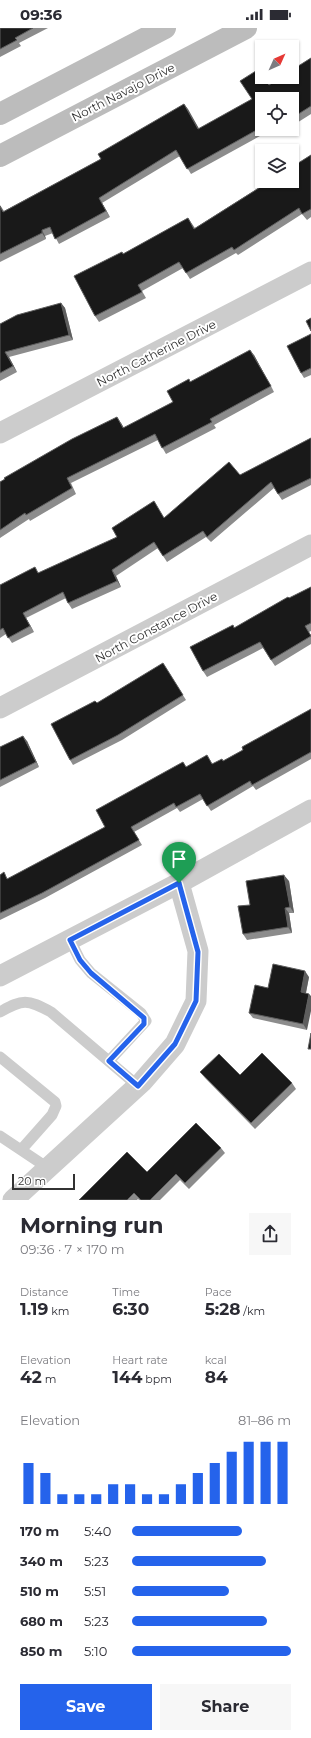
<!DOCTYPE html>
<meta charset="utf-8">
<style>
:root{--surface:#fff;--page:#f7f7f7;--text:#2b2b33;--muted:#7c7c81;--accent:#2563eb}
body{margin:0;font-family:Montserrat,sans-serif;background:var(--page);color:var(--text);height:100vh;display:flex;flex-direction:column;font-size:15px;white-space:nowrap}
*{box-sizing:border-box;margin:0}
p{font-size:13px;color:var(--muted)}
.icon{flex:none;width:22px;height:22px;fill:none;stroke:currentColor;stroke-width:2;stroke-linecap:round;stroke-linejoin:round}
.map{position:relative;height:1172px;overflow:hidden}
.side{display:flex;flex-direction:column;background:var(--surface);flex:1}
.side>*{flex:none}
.needle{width:26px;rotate:45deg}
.tools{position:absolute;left:255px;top:12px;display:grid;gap:8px}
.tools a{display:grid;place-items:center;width:44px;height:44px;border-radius:0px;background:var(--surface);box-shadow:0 1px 3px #0004;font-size:20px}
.scale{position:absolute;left:12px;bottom:10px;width:63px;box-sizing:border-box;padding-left:4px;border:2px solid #323232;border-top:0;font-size:11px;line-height:14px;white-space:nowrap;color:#323232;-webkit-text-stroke:3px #fff;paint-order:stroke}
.pin{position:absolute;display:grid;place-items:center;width:34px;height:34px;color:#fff;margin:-41px -17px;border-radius:50% 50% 50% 0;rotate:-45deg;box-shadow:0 0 4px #0007}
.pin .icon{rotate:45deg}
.round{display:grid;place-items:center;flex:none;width:42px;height:42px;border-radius:0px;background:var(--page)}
.summary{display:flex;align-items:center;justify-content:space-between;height:68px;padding:0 20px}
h1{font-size:22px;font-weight:700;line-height:30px}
.figures{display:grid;grid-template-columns:repeat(3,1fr);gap:6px;height:68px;padding:4px 20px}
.figures div{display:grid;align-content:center}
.figures b{font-size:17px;font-weight:700}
.figures small{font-size:11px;font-weight:400}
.figures p{font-size:11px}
.chart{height:112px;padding:8px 20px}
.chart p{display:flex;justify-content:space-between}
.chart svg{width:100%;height:72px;margin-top:4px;stroke:var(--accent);stroke-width:6}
.cta{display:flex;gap:8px;margin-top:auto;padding:8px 20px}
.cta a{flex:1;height:46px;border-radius:0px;background:var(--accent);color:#fff;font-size:16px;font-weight:700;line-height:46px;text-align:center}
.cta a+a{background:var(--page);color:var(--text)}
ul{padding:0 20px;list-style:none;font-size:13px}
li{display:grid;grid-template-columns:64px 48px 1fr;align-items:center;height:30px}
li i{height:10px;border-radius:5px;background:var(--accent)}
.status{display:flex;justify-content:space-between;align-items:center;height:28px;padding:0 20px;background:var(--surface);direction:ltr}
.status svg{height:11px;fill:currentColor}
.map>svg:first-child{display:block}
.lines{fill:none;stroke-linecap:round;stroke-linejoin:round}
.lane{stroke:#ccc;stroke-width:11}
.street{stroke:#ccc;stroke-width:21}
.secondary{stroke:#bcbcbc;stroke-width:22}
.wall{fill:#8c8c8c}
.shaded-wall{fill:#5e5e5e}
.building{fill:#191919;stroke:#5e5e5e}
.route-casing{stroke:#fff;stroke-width:8}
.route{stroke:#2563eb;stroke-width:5}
.labels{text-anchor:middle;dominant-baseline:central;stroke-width:4;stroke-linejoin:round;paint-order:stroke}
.street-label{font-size:12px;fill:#323232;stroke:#fff}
</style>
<div class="status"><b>09:36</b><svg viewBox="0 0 49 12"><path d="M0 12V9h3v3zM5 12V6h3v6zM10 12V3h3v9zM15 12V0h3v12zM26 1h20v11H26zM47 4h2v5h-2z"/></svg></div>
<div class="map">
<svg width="311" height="1172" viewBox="0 0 311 1172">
<rect width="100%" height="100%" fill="#fff"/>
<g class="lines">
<path class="lane" d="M70,912l10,20 11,13 50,40 5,8 -37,40
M0,984c23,-13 27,-13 51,0l87,74
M0,1029l55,45 1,4 -4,9 -31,35
M0,1108l48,32"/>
<path class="street" d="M0,405l311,-161
M0,680l311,-163
M0,948l179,-93 132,-73
M13,1172l129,-118 33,-38 21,-43 2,-50 -19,-68"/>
<path class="secondary" d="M0,86l165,-86
M0,128l246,-128"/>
</g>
<path class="wall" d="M0,0h48l-29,15 2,3 -21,11z
M311,30v56l-19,12v-27h-30v30h26l-12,7 -5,-6 -80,44 -11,-18 -78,47 8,14 -51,27 -6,-11 -8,3 1,3 -46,23v-57l4,6 97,-52 83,-55 15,25 53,-30 17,-14z
M311,127v62l-4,3 -5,-6 -64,41 -2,-2 -46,26 -7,-11 -41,23 4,7 -47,24 -4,-6 27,-64 1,2 65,-36 7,10z
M61,275l4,5 8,32 -64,17 8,15 -17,9v-57z
M311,306v41l-7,3 -3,-5z
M254,327l20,37 -60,33 2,3 -50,26 -8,-14 -87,43 5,11 -46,27 -1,-2 -29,19v-56l121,-59 3,5 49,-26 18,-20z
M311,410v47l-29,15 -8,-12 -63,54 -5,-5 -39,25 -9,-14 -42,28 5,11 -49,22 -4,-6 -2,-5 -40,20 8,14 -22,11 -6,-9 -6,4v-53l39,-12 126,-55 75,-43z
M311,559v44l-2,1 2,3v9l-36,22 -12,-18 -56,29 -4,-6 30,-46 2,3z
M166,640l20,32 -64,40 -49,25 -3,-5 27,-57z
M311,681v50l-55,31 -3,-4 -42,25 -8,-12 -23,13 -3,-4 -43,24 8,13 -97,53 -45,22v-45l8,4 97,-52 81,-60 24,-7 2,4 11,-3 20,-11z
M27,713l12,26 -39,20v-40z
M289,853l5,32h-5l3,20 -45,7 -4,-6 7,-29z
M309,949l-3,16 1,37 -54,-12 -4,-5 19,-25z
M200,1044l40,3 52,8 4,6 -41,40 -50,-51z
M221,1120l4,5 -36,36 -9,-9 -20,20h-21l-1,-1 -1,1h-58l68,-28z"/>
<path class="shaded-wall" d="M184,76l4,5 14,25 -4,-5z
M99,170l3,5 8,14 -4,-6z
M42,202l3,6 1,3 -4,-6z
M61,275l4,5 8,32 -4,-5z
M250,322l4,5 20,37 -3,-6z
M5,324l4,5 8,15 -4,-6z
M117,389l4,6 6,11 -4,-6z
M112,542l4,6 5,11 -4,-6z
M23,585l3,5 8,14 -4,-6z
M23,708l4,5 12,26 -3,-5z
M284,847l5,6 5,32 -4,-6z
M285,880l4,5 3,20 -4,-6z
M305,943l4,6 -4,20 -4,-5z
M309,966l2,2v15l-4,19 -4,-6z"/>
<path class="building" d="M0,0h33l-18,10 2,2 -17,9z
M311,30v48l-19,12v-19h-30v28l-75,42 -11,-19 -77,48 7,13 -51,28 -5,-12 -8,3v3l-42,21v-48l3,6 98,-53 -3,-5 86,-50 14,25 54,-30 -12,-18 19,-12 3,6v2h1l6,8 12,-8h11v-7z
M311,127v54l-9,5 -3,-6 -65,42 -2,-3 -46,26 -7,-11 -41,23 4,7 -47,24 -21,-40 48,-24 1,2 65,-36 6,11 76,-48h22v-14z
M61,275l8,32 -64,17 8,14 -13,7v-49l17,-9z
M311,290v13l-5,-10z
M311,306v34l-10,5 -14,-27z
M250,322l21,36 -61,33 2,3 -50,26 -7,-14 -88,44 5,10 -46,27 -1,-2 -25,17v-48l5,-3 -1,-1 68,-39 45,-22 6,11 50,-26 -6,-11 22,-12 1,3z
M311,410v40l-33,16 -7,-12 -64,55 -4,-6 -40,25 -9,-14 -42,28 5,11 -49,22 -5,-11 -40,21 7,13 -22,12 -5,-10 -3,2v-45l35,-18 3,6 79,-36 -5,-9 42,-27 10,17 65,-56 11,13z
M311,559v36l-6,3 6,10 -40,24 -11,-18 -57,29 -13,-24 43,-22 1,3 54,-31 1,1z
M163,635l20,32 -65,40 -48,25 -19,-36 44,-23 2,2z
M311,681v43l-59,33 -2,-4 -43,25 -7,-12 -24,13 -2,-4 -43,24 8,13 -97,53 -42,20v-38l4,-3 3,7 98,-52 -9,-17 87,-48 3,5 21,-12 5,9 10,-5 1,2 20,-11 -1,-3z
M23,708l13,26 -36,18v-33z
M284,847l6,32 -5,1 3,19 -45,7 -5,-28 12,-1 -4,-24z
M273,936l32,7 -4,21 8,2 -6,30 -54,-11 6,-28 13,3z
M311,1005v16h-3z
M262,1025l30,30 -41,40 -51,-51 19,-18 21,21z
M196,1095l25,25 -36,35 -9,-9 -26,26h-9l-7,-7 -7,7h-48l48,-48 20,20z"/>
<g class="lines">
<defs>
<path id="route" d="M179,855l19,69 -2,49 -21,43 -37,42 -29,-25 35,-37v-6l-53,-45 -11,-13 -10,-20z"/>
</defs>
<use href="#route" class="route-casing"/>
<use href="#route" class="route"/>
</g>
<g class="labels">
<g class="street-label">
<text transform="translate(123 64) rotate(-27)">North Navajo Drive</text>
<text transform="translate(156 325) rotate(-27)">North Catherine Drive</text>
<text transform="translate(156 599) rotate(-28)">North Constance Drive</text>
</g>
</g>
</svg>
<div class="tools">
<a><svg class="needle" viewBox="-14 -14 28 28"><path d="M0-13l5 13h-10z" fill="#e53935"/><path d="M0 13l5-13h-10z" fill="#7c7c81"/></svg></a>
<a><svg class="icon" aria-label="locate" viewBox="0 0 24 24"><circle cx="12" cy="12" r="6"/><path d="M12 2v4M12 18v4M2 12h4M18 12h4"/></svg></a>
<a><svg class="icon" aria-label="layers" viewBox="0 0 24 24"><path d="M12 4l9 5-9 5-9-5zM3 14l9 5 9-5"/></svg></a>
</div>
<div class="scale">20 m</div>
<div class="pin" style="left:179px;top:855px;background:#1e9e55"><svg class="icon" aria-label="arrive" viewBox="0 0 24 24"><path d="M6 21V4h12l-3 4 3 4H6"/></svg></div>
</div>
<section class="side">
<div class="summary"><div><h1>Morning run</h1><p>09:36 · 7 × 170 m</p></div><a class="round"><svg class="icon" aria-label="share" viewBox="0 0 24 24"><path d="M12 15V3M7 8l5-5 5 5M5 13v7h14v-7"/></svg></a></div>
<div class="figures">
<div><p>Distance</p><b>1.19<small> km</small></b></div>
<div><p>Time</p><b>6:30</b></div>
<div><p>Pace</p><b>5:28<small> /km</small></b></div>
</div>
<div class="figures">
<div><p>Elevation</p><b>42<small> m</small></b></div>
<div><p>Heart rate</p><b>144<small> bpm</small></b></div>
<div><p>kcal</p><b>84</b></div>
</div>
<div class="chart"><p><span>Elevation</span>81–86 m</p>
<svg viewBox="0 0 160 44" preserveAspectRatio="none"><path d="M5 44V19M15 44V25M25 44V38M35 44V38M45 44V38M55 44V32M65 44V32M75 44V38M85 44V38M95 44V32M105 44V25M115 44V19M125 44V12M135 44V6M145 44V6M155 44V6"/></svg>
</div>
<ul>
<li><b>170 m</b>5:40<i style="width:69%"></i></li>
<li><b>340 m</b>5:23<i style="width:84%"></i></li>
<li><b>510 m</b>5:51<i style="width:61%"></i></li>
<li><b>680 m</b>5:23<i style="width:85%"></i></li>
<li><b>850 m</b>5:10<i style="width:100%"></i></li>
</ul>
<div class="cta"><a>Save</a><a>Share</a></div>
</section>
